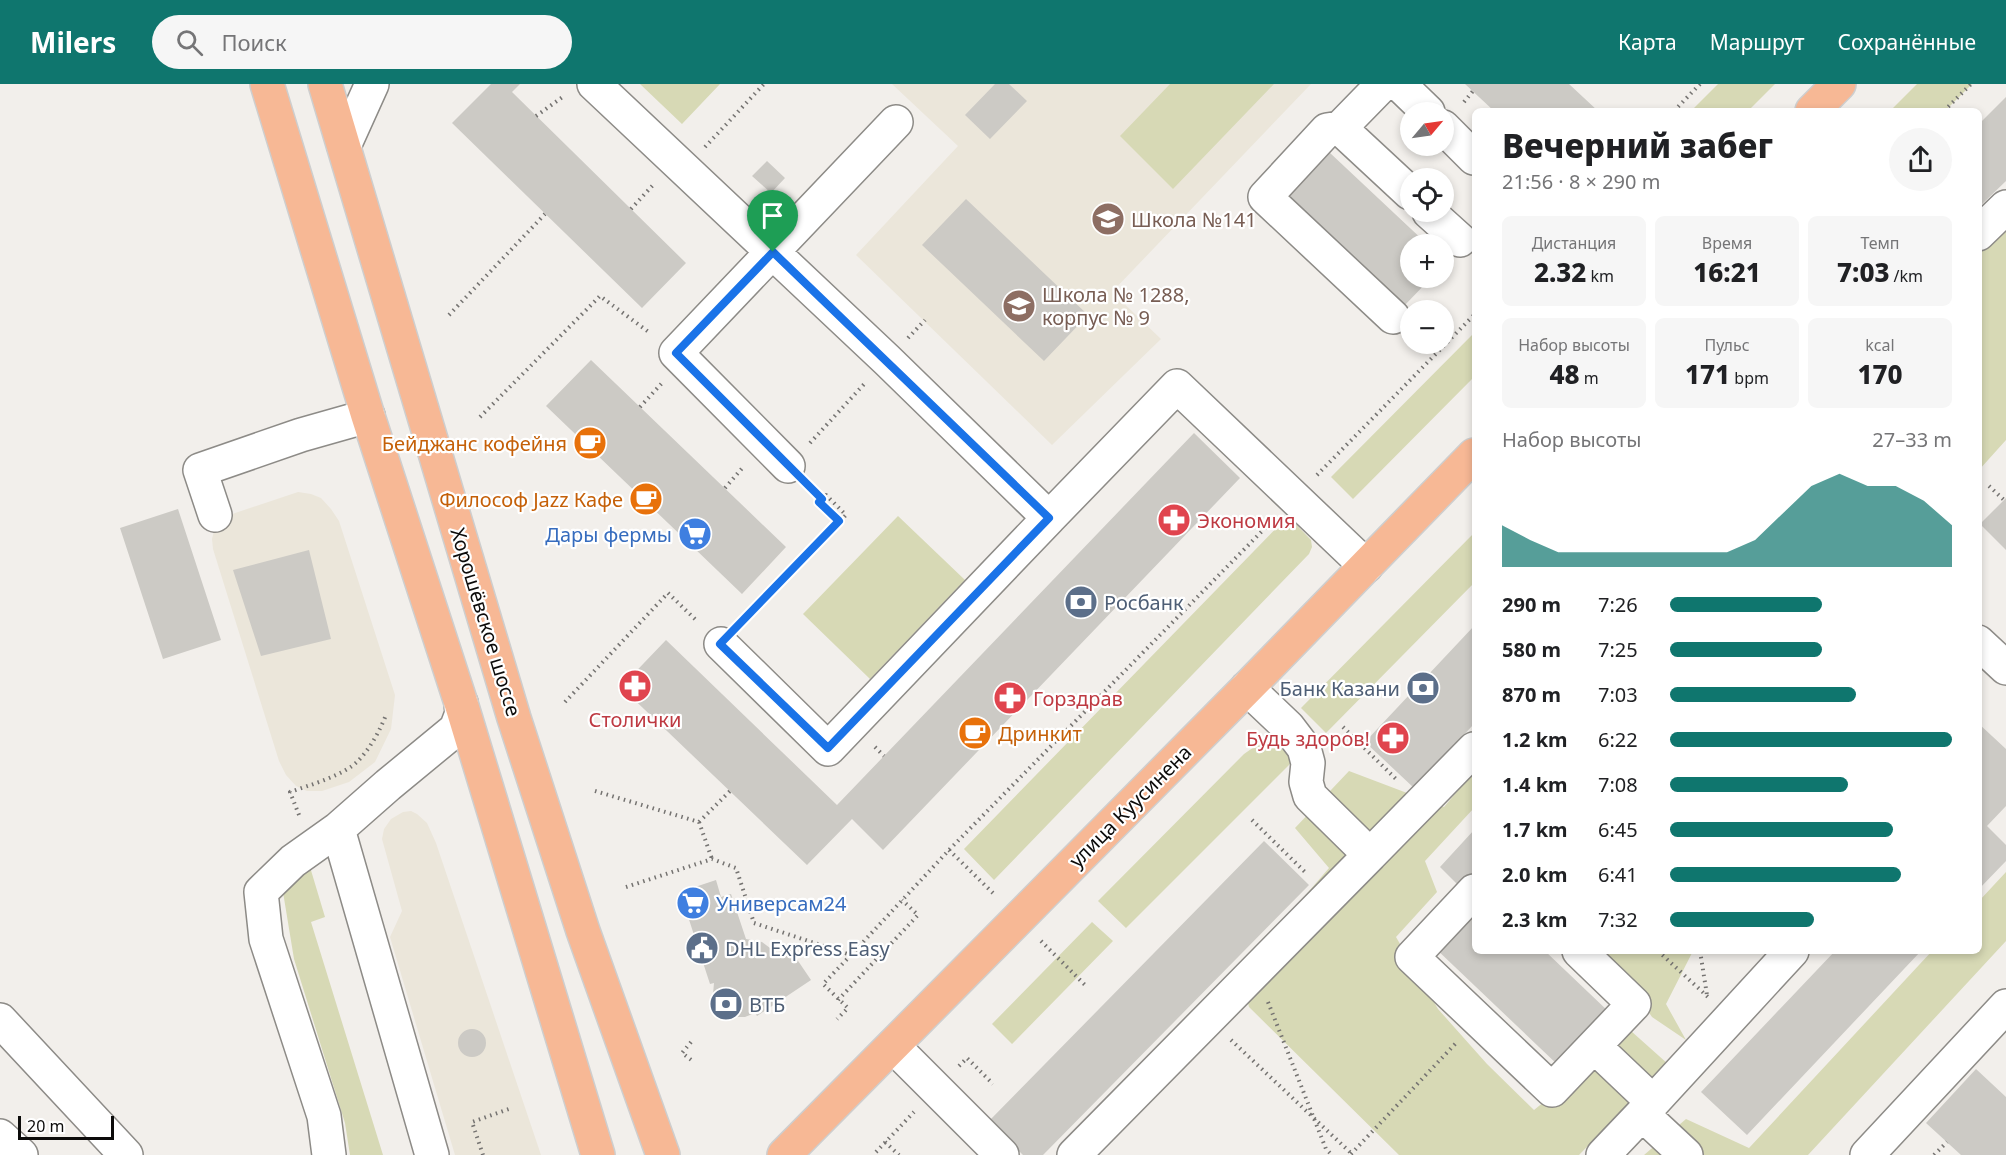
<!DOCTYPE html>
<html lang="ru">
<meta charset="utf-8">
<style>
:root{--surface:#fff;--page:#f6f6f6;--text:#202124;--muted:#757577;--accent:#0f766e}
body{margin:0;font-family:"Noto Sans",sans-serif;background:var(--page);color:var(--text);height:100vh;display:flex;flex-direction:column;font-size:22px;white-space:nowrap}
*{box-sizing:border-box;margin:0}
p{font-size:20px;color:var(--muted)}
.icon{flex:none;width:33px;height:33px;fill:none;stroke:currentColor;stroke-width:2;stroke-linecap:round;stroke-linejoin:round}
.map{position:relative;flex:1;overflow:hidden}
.sheet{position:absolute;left:1472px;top:24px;width:510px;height:846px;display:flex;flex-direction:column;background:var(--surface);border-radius:9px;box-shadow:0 3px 9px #0003}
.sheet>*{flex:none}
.needle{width:39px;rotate:61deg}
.fabs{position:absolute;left:1400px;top:18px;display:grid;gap:12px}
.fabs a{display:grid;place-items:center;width:54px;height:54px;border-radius:50%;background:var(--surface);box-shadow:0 3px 9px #0003;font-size:30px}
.scale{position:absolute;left:18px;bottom:15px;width:96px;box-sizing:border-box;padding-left:6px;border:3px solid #0c0b0a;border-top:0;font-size:16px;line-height:21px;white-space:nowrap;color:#0c0b0a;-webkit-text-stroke:4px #fff;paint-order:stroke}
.pin{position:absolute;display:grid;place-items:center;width:51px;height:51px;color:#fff;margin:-62px -26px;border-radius:50% 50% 50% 0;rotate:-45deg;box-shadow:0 0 6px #0007}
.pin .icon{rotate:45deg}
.round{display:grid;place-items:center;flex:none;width:63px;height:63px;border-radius:32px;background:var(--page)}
.head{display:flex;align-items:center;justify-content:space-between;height:102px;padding:0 30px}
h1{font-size:33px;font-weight:800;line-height:45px}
.stats{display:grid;grid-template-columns:repeat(3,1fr);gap:9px;height:102px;padding:6px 30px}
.stats div{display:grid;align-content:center;border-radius:9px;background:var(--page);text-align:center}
.stats b{font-size:26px;font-weight:800}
.stats small{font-size:16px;font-weight:400}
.stats p{font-size:16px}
.chart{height:168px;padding:12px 30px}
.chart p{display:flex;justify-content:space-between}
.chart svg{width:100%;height:108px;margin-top:6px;fill:var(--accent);opacity:.7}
ul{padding:0 30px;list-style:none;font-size:20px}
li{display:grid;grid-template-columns:96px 72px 1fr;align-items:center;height:45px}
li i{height:15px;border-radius:8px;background:var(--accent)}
header{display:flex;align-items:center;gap:36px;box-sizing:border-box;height:84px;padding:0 30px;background:var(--accent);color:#fff}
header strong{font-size:28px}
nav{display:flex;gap:33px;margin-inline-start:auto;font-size:21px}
.search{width:420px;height:54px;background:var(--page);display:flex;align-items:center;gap:15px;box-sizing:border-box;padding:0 21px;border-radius:33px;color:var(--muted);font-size:22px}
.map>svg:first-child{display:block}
.built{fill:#ebe6da}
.green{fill:#d7d9b5}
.building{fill:#cccac5}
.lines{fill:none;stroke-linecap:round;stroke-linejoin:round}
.minor-casing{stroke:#8d8b87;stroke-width:36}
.major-casing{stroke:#cecece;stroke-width:36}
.path{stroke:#757371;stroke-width:4;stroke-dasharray:1.5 4.5;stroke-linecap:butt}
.minor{stroke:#fff;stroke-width:33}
.major{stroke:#f7b895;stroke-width:33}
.route-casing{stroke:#fff;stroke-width:12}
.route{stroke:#1a73e8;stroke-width:8}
.labels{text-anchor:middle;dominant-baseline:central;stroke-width:4.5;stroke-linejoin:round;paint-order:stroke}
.education-label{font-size:20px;fill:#785e54;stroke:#fff;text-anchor:start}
.food-label{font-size:20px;fill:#c56008;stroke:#fff;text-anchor:end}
.health-label{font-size:20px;fill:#be3a42;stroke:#fff;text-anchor:start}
.shop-label{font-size:20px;fill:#366cbe;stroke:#fff;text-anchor:end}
.service-label{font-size:20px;fill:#4e5e75;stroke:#fff;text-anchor:start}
.street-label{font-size:20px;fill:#0c0b0a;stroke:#fff}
</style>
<header>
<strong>Milers</strong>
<div class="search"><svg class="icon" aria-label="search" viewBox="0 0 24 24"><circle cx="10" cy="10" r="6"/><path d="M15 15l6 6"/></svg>Поиск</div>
<nav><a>Карта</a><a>Маршрут</a><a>Сохранённые</a></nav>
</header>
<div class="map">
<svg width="2006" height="1071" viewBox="0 0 2006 1071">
<rect width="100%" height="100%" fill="#f2efeb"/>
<path class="built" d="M892,0h419l-199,208 49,47 -109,106 -196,-190 102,-109z
M298,408l13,2 10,4 10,11 8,12 56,174 -4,34 -16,33 -26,20 -27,9h-15l-11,-5 -10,-11 -7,-14 -66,-212 -1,-10 3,-12 9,-9 11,-5z
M411,727l6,3 10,9 9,20 105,312h-86l-65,-218 12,-26 -20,-72 2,-10 7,-10 12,-7z"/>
<path class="green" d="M640,0h80l-38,40z
M1170,0h104l-101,105 -53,-53z
M1718,0h57l-27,27h-57z
M1917,0h55l-27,27h-55z
M2006,141v215l-27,30v-219z
M1474,249v44l-121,122 -22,-22z
M898,432l67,64 -95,99 -67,-65z
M1288,432l23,24 1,7 -3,7 -315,326 -30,-31z
M1474,449v50l-148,150 -25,-25z
M1263,659c14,0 21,7 31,17l-168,168 -28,-27 146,-147 10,-7z
M1349,687l95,36 30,-36v37l-49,53 12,31 -41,45 42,72 49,55 47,46 97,-79 37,33 -89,91h-180l-150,-148 -9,-36 89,-103 -34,-40z
M310,783l15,50 -14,5 72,233h-33l-5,-32 -51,-164 -12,-73z
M2006,788v69l-198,214h-164l42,-36 63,29 183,-197h46l1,-50z
M1092,838l21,19 -101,103 -20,-20z
M1602,867h91l-27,53 20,36 -34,-23 -33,-49z"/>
<path class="building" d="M491,0h29l-8,8 174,171 -44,45 -190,-185z
M995,0h14l18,17 -37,38 -25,-24z
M1465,0h104l29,27h-104z
M2006,13v84l-28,27v-83z
M1329,68l98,92h-17v34h21l-27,28 -117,-109z
M767,77l18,17 -14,15 -19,-17z
M966,115l122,116 -44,46 -122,-116z
M591,276l195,187 -44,47 -196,-188z
M1194,349l46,45 -357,372 -31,-31 -45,46 -186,-178 45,-47 171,165z
M2006,414v52l-26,-26z
M178,425l43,131 -58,19 -43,-131z
M309,466l22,89 -70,17 -28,-86z
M1474,542v98l-60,64 -49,-46z
M1978,639l28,26v57l-19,20 19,19v16l-28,29z
M1474,746v54l-8,9 -26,-26z
M1264,757l45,44 -266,270h-20l-34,-34z
M716,796l5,17 10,-3 15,45 16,3 8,6 8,8 12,-7 21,31 -54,36 -2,-3 -10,4h-11l-10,-4 -7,-8 -4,-11 1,-11 -4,1 -30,-92z
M1474,821v46h71l65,62 -51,53 -125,-119z
M1835,867h86l-174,184 -46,-43z
M458 959a14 14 0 1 1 28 0a14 14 0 1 1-28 0Z
M1976,985l30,28v58h-45l-35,-32z"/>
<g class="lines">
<defs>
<path id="minor" d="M594,0l293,276 162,158 128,-132 189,180
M1383,0l-43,44 70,65
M1399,0l29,28
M1443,43l31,31
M1340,44l-13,2 -62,67 128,120
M344,62l28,-62
M1429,128l31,28
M1978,150l28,-27
M788,382l-112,-113 220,-231
M215,431l-15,-45 101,-35 67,-19
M1978,558l28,26
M721,560l107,105 221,-231
M1370,771l104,-106
M1474,807l-62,66 140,133 82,-86 -55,-53
M0,936l126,135
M893,962l109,109
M1594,962l59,56
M1642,1030l150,-163
M0,1052l21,19
M329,1071l-5,-39 -58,-177 -5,-47 32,-31 45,-32
M432,1071l-94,-326 50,-44 68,-56 6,-16 -1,-10
M1074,1071l296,-300 -60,-59 -4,-14 2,-19 -4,-15 -16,-21 -41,-39
M1603,1071l39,-41 44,41
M1867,1071l139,-149"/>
<path id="major" d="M267,0l101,332 93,287 137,452
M325,0l189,634 69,213 80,224
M1812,27l27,-27
M784,1071l463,-467 227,-233"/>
</defs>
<use href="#minor" class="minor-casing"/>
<use href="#major" class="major-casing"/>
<path class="path" d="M1464,18l9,-11
M1674,27l26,-27
M1944,27l27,-27
M536,32l28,-20
M705,63l59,-63
M631,125l22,-24
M449,231l96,-101
M908,254l17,-18
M640,323l22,-24
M480,333l120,-121 50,37
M810,359l56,-61
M1317,391l157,-160
M1989,402l15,14
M725,404l19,-22
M822,415l-3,3 20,19
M744,536l102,-105 -20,-20 -4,4 -12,-12
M565,618l103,-109 30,29
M1343,643l55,54
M875,663l9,9
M595,707l104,31
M299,731l-9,-23c20,-7 55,-17 69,-32 12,-13 21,-30 27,-45
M1252,736l55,54
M699,738l31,-31
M699,738l13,37
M949,766l46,45
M626,803l86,-28 24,9 18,55 97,32 -28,29 25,24 -11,11
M1041,857l46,46
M1658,867l50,46
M1700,867l7,44
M851,871l98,-105 323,-329
M838,916l80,-85 -16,-15
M1268,918l58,147 6,6
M1231,956l122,115
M691,958l-9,11 12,9
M959,982l8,-8 26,26
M885,1058l14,13
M876,1068l38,-40
M1351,1070l106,-112
M483,1071l-11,-33 40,-14
M1934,1071l13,-13"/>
<use href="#minor" class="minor"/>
<use href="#major" class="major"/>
</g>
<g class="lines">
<defs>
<path id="route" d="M773,168l276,266 -221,230 -108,-104 119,-123 -20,-19 3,-3 -146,-146z"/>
</defs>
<use href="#route" class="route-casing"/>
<use href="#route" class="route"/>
</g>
<defs>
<symbol id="school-disc" viewBox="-11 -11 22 22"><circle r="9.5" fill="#8d6e63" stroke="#fff"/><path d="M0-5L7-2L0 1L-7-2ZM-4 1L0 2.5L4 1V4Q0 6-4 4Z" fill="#fff"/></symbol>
<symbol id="cafe-disc" viewBox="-11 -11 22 22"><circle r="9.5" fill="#e8710a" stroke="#fff"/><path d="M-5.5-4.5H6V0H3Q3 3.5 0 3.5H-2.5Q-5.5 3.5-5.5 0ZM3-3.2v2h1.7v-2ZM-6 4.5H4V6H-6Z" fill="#fff"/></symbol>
<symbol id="pharmacy-disc" viewBox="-11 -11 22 22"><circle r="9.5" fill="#e0444e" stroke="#fff"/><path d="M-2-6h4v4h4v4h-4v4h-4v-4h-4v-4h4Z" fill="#fff"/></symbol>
<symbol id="supermarket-disc" viewBox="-11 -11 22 22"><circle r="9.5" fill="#3f7fe0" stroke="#fff"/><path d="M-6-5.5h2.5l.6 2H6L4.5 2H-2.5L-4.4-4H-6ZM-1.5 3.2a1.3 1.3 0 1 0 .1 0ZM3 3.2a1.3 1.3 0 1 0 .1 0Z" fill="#fff"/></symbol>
<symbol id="bank-disc" viewBox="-11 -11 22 22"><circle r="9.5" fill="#5c6f8a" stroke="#fff"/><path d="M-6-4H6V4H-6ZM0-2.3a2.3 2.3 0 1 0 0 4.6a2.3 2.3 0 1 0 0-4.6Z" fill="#fff"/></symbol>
<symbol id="civic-disc" viewBox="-11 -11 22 22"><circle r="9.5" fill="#5c6f8a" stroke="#fff"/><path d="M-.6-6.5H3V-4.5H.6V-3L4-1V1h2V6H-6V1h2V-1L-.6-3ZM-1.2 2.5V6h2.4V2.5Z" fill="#fff"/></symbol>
</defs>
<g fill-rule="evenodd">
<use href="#school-disc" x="1089" y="116" width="38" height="38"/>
<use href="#school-disc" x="1000" y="203" width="38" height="38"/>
<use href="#cafe-disc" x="571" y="340" width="38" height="38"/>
<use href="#cafe-disc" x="627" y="396" width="38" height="38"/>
<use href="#pharmacy-disc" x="1155" y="417" width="38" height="38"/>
<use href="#supermarket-disc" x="676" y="431" width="38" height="38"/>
<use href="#bank-disc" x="1062" y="499" width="38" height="38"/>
<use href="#pharmacy-disc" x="616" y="583" width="38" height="38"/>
<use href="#bank-disc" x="1404" y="585" width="38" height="38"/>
<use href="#pharmacy-disc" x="991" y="595" width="38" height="38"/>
<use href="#cafe-disc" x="956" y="630" width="38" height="38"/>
<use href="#pharmacy-disc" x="1374" y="635" width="38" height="38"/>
<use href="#supermarket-disc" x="674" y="800" width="38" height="38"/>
<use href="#civic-disc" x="683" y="845" width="38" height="38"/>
<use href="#bank-disc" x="707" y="901" width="38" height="38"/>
</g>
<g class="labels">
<g class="education-label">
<text x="1131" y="135">Школа №141</text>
<text x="1042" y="210">Школа № 1288,<tspan x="1042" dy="23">корпус № 9</tspan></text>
</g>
<g class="food-label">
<text x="567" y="359">Бейджанс кофейня</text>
<text x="623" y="415">Философ Jazz Кафе</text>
<text x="998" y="649" text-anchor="start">Дринкит</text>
</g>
<g class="health-label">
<text x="1197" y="436">Экономия</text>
<text x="1033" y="614">Горздрав</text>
<text x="635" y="635" text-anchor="middle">Столички</text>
<text x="1370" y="654" text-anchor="end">Будь здоров!</text>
</g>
<g class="shop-label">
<text x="672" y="450">Дары фермы</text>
<text x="716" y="819" text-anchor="start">Универсам24</text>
</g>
<g class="service-label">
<text x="1104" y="518">Росбанк</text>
<text x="1400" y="604" text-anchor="end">Банк Казани</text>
<text x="725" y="864">DHL Express Easy</text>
<text x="749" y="920">ВТБ</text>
</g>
<g class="street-label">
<text transform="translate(486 538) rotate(73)">Хорошёвское шоссе</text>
<text transform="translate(1130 722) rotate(-45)">улица Куусинена</text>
</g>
</g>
</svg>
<div class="fabs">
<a><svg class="needle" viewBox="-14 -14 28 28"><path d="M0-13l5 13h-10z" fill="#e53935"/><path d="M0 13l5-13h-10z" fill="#757577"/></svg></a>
<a><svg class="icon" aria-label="locate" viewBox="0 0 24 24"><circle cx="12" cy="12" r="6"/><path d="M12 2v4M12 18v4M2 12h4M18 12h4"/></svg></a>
<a>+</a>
<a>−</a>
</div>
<div class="scale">20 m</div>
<div class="pin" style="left:773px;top:168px;background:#1e9e55"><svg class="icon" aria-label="arrive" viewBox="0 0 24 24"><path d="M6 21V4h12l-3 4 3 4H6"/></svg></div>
<section class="sheet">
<div class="head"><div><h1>Вечерний забег</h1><p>21:56 · 8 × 290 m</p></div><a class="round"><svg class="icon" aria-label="share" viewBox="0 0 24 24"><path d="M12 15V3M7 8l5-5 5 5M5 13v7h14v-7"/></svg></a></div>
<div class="stats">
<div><p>Дистанция</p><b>2.32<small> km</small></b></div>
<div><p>Время</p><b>16:21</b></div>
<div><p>Темп</p><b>7:03<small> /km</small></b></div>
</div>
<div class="stats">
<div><p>Набор высоты</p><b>48<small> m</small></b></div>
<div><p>Пульс</p><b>171<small> bpm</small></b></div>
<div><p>kcal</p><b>170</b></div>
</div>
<div class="chart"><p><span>Набор высоты</span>27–33 m</p>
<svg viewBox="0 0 160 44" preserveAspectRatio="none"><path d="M0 44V27L10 33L20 38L30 38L40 38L50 38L60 38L70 38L80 38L90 33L100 22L110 11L120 6L130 11L140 11L150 17L160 27V44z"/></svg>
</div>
<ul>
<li><b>290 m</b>7:26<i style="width:54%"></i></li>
<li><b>580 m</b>7:25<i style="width:54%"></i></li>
<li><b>870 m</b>7:03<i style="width:66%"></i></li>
<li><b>1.2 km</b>6:22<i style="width:100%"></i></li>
<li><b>1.4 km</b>7:08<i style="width:63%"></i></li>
<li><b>1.7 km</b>6:45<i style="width:79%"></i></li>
<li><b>2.0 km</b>6:41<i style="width:82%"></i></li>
<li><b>2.3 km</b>7:32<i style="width:51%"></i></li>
</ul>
</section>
</div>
